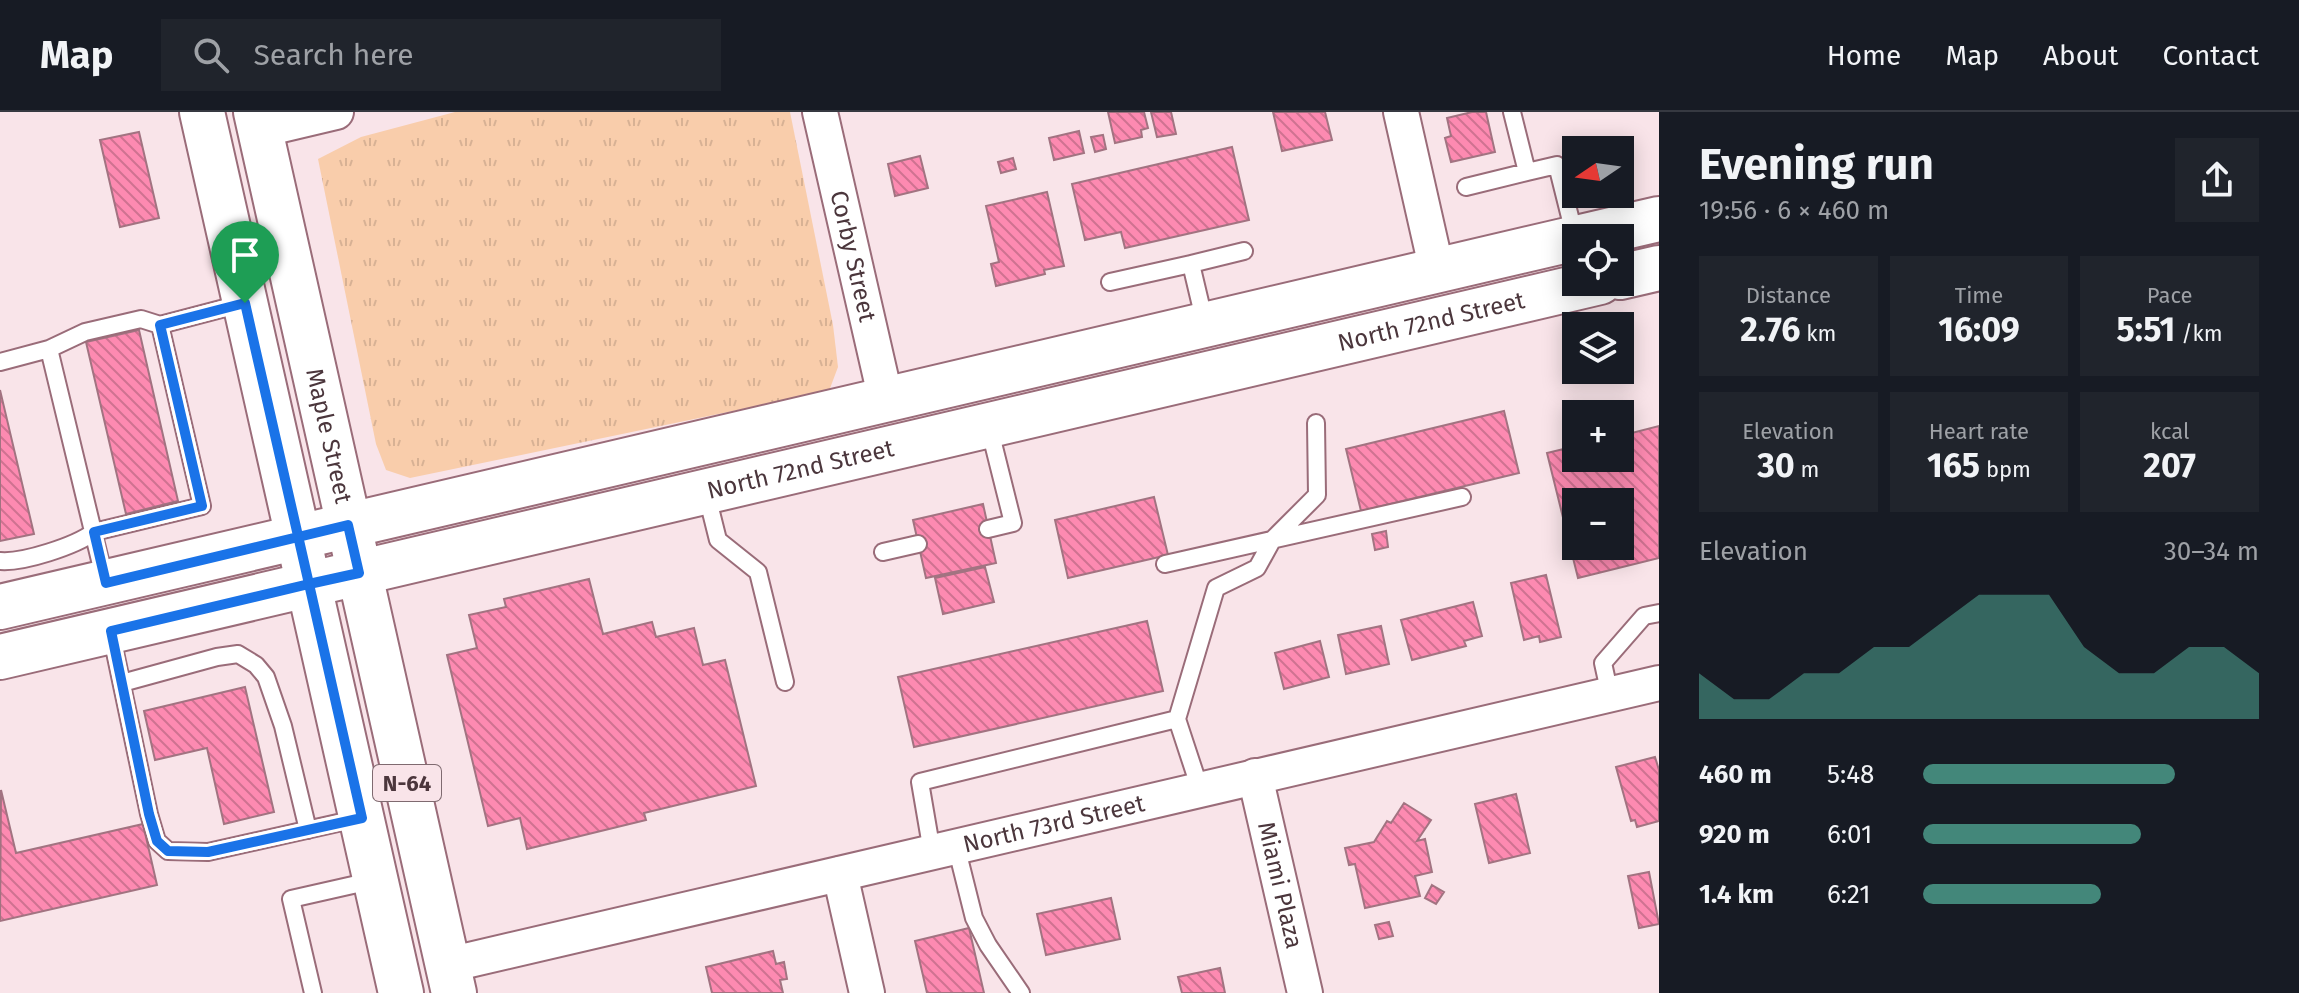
<!DOCTYPE html>
<meta charset="utf-8">
<style>
:root{--surface:#171b24;--page:#20242c;--text:#f1f3f6;--muted:#9ea1a6;--line:#363941;--accent:#43877a}
body{margin:0;font-family:"Fira Sans",sans-serif;background:var(--page);color:var(--text);height:100vh;display:flex;flex-direction:column;font-size:30px;white-space:nowrap}
*{box-sizing:border-box;margin:0}
p{font-size:26px;color:var(--muted)}
.icon{flex:none;width:44px;height:44px;fill:none;stroke:currentColor;stroke-width:2;stroke-linecap:round;stroke-linejoin:round}
.map{position:relative;flex:1;overflow:hidden}
.side{display:flex;flex-direction:column;background:var(--surface);width:640px}
.side>*{flex:none}
.needle{width:52px;rotate:257deg}
.tools{position:absolute;left:1562px;top:24px;display:grid;gap:16px}
.tools a{display:grid;place-items:center;width:72px;height:72px;border-radius:0px;background:var(--surface);box-shadow:0 4px 20px #0003;font-size:40px}
.pin{position:absolute;display:grid;place-items:center;width:68px;height:68px;color:#fff;margin:-82px -34px;border-radius:50% 50% 50% 0;rotate:-45deg;box-shadow:0 0 8px #0007}
.pin .icon{rotate:45deg}
.round{display:grid;place-items:center;flex:none;width:84px;height:84px;border-radius:0px;background:var(--page)}
.summary{display:flex;align-items:center;justify-content:space-between;height:136px;padding:0 40px}
h1{font-size:44px;font-weight:700;line-height:60px}
.stats{display:grid;grid-template-columns:repeat(3,1fr);gap:12px;height:136px;padding:8px 40px}
.stats div{display:grid;align-content:center;border-radius:0px;background:var(--page);text-align:center}
.stats b{font-size:34px;font-weight:700}
.stats small{font-size:22px;font-weight:400}
.stats p{font-size:22px}
.chart{height:224px;padding:16px 40px}
.chart p{display:flex;justify-content:space-between}
.chart svg{width:100%;height:144px;margin-top:8px;fill:var(--accent);opacity:.7}
ul{padding:0 40px;list-style:none;font-size:26px}
li{display:grid;grid-template-columns:128px 96px 1fr;align-items:center;height:60px}
li i{height:20px;border-radius:10px;background:var(--accent)}
header{display:flex;align-items:center;gap:48px;box-sizing:border-box;height:112px;padding:0 40px;background:var(--surface);border-bottom:2px solid var(--line)}
header strong{font-size:38px}
nav{display:flex;gap:44px;margin-inline-start:auto;font-size:28px}
.search{width:560px;height:72px;background:var(--page);display:flex;align-items:center;gap:20px;box-sizing:border-box;padding:0 28px;border-radius:0px;color:var(--muted);font-size:30px}
main{display:flex;flex:1;min-height:0}
.map>svg:first-child{display:block}
.grass{fill:url(#grass-tufts)}
.building{fill:url(#building-back-hatch);stroke:#a27381;stroke-width:2;fill-rule:evenodd}
.lines{fill:none;stroke-linecap:round;stroke-linejoin:round}
.service-casing{stroke:#9a6c79;stroke-width:20}
.minor-casing{stroke:#9a6c79;stroke-width:38}
.primary-casing{stroke:#9a6c79;stroke-width:48}
.service{stroke:#fff;stroke-width:16}
.minor{stroke:#fff;stroke-width:34}
.primary{stroke:#fff;stroke-width:44}
.route-casing{stroke:#fff;stroke-width:16}
.route{stroke:#1a73e8;stroke-width:10}
.labels{text-anchor:middle;dominant-baseline:central;stroke-width:8;stroke-linejoin:round;paint-order:stroke}
.shield{fill:#f9e4e9;stroke:#7f6a70;stroke-width:2}
.shield-label{font-size:22px;font-weight:bold;fill:#4b363c}
.street-label{font-size:24px;fill:#4b363c;stroke:#f9e4e9}
</style>
<header>
<strong>Map</strong>
<div class="search"><svg class="icon" aria-label="search" viewBox="0 0 24 24"><circle cx="10" cy="10" r="6"/><path d="M15 15l6 6"/></svg>Search here</div>
<nav><a>Home</a><a>Map</a><a>About</a><a>Contact</a></nav>
</header>
<main>
<div class="map">
<svg width="1659" height="881" viewBox="0 0 1659 881">
<defs>
<pattern id="grass-tufts" width="24" height="20" patternUnits="userSpaceOnUse" patternTransform="scale(2)"><rect width="24" height="20" fill="#f9cdab"/><path d="M3 7l-1-3M5 7V3M7 7l1-3M15 17l-1-3M17 17v-4M19 17l1-3" fill="none" stroke="#d7b194"/></pattern>
<pattern id="building-back-hatch" width="6" height="6" patternUnits="userSpaceOnUse" patternTransform="scale(2)"><rect width="6" height="6" fill="#fd8ab1"/><path d="M-1 5l2 2M0 0l6 6M5-1l2 2" fill="none" stroke="#cf7291"/></pattern>
</defs>
<rect width="100%" height="100%" fill="#f9e4e9"/>
<path class="grass" d="M455,0h335l43,213 5,42 -9,24 -419,87 -24,-8 -10,-26 -58,-285 43,-22z"/>
<path class="building" d="M1108,0h36l4,16 -7,2 1,7 -27,6z
M1151,0h20l5,22 -19,3z
M1273,0h52l7,28 -50,11z
M1472,0h14l9,40 -44,10 -6,-24 6,-2 -4,-18z
M1079,19l5,22 -30,7 -5,-22z
M139,20l20,86 -39,9 -20,-87z
M1103,23l3,14 -11,3 -4,-15z
M1232,35l17,73 -124,28 -4,-16 -36,8 -13,-56z
M920,44l8,32 -33,8 -7,-32z
M1013,46l3,11 -15,4 -3,-11z
M1047,80l17,74 -20,4 1,4 -49,12 -5,-22 8,-2 -13,-56z
M139,218l39,171 -52,13 -40,-172z
M0,278l34,144 -34,7z
M1504,299l15,62 -158,38 -15,-62z
M1659,314v132l-81,20 -31,-125 29,-7v12h44v-22zM1576,390h44v44h-44z
M1154,385l14,58 -100,23 -13,-58z
M983,392l13,59 -70,15 -13,-58z
M1386,419l2,16 -13,3 -3,-16z
M985,455l9,35 -51,12 -8,-36z
M1546,463l15,62 -21,5 -1,-6 -15,4 -13,-57z
M589,467l14,55 49,-12 4,15 38,-9 9,37 22,-5 31,126 -112,27 2,7 -119,29 -7,-31 -32,8 -41,-171 30,-7 -8,-33 37,-8 -2,-8z
M1473,490l9,34 -18,5 2,5 -54,14 -11,-40z
M1147,509l16,70 -249,56 -16,-70z
M1381,514l8,38 -43,10 -8,-39z
M1320,529l9,36 -45,12 -9,-36z
M245,575l29,125 -50,12 -17,-76 -52,12 -11,-49z
M1655,645l4,13v51l-22,6 -2,-7 -4,1 -15,-54z
M1,678l15,63 127,-29 14,61 -157,36z
M1516,682l14,59 -41,10 -14,-59z
M1404,691l27,17 -14,21 8,-2 7,33 -17,4 5,20 -55,12 -10,-44 -6,1 -4,-17 29,-6 13,-21 4,2z
M1649,760l10,52 -20,4 -11,-52z
M1432,773l12,7 -8,12 -11,-6z
M1111,786l9,41 -74,16 -9,-41z
M1389,810l4,14 -14,3 -4,-14z
M969,816l15,65h-57l-12,-52z
M773,839l3,13 8,-2 3,17 -7,1 3,13h-71l-6,-26z
M1220,856l5,25h-43l-4,-16z"/>
<g class="lines">
<defs>
<path id="service" d="M1512,0l15,60 30,-7 18,72
M1466,75l61,-15
M1191,152l53,-13
M1110,170l81,-18 14,59
M49,237l56,232
M0,250l49,-13 36,-17 56,-13 19,6 84,-22
M706,380l12,48 40,32 27,110
M988,417l25,-6 -24,-96
M883,440l35,-8
M0,449c23,2 75,-15 94,-29l108,-26 -42,-181
M1165,452l297,-67
M111,521l38,181 8,27 11,10 40,1 152,-34
M122,571l95,-26 21,-3 18,11 10,12 17,49 25,104
M1610,583l-7,-32 41,-47 15,-3
M1177,607l39,-131 41,-20 16,-29 44,-44 -1,-72
M956,734l18,72 14,27 33,48
M932,740l-12,-70 257,-63 23,70
M313,881l-22,-94 84,-19"/>
<g id="minor">
<path id="s1" d="M820,0l66,288"/>
<path d="M1401,0l36,159"/>
<path d="M260,18l76,-18"/>
<path id="s2" d="M1255,664l50,217"/>
<path d="M840,762l27,119"/>
<path id="s3" d="M448,853l1211,-282"/>
</g>
<g id="primary">
<path d="M202,0l199,881"/>
<path id="s4" d="M256,0l198,881"/>
<path d="M1577,126l82,-19"/>
<path d="M1620,165l39,-9"/>
<path d="M0,495l1576,-369"/>
<path id="s5" d="M0,545l1600,-375"/>
</g>
</defs>
<use href="#service" class="service-casing"/>
<use href="#minor" class="minor-casing"/>
<use href="#primary" class="primary-casing"/>
<use href="#service" class="service"/>
<use href="#minor" class="minor"/>
<use href="#primary" class="primary"/>
</g>
<g class="lines">
<defs>
<path id="route" d="M245,191c21,94 43,188 64,281l-198,47 38,183 8,27 11,10 40,1 154,-34 -53,-234 50,-11 -11,-48 -242,58 -12,-51 108,-26 -42,-181 85,-22"/>
</defs>
<use href="#route" class="route-casing"/>
<use href="#route" class="route"/>
</g>
<g class="labels">
<rect class="shield" x="373" y="653" width="68" height="36" rx="6"/>
<g class="shield-label">
<text x="407" y="671">N-64</text>
</g>
<g class="street-label">
<text stroke="none"><textPath href="#s1" startOffset="148">Corby Street</textPath></text>
<text stroke="none"><textPath href="#s5" startOffset="1470">North 72nd Street</textPath></text>
<text stroke="none"><textPath href="#s4" startOffset="332">Maple Street</textPath></text>
<text stroke="none"><textPath href="#s5" startOffset="822">North 72nd Street</textPath></text>
<text stroke="none"><textPath href="#s3" startOffset="622">North 73rd Street</textPath></text>
<text stroke="none"><textPath href="#s2" startOffset="112">Miami Plaza</textPath></text>
</g>
</g>
</svg>
<div class="tools">
<a><svg class="needle" viewBox="-14 -14 28 28"><path d="M0-13l5 13h-10z" fill="#e53935"/><path d="M0 13l5-13h-10z" fill="#9ea1a6"/></svg></a>
<a><svg class="icon" aria-label="locate" viewBox="0 0 24 24"><circle cx="12" cy="12" r="6"/><path d="M12 2v4M12 18v4M2 12h4M18 12h4"/></svg></a>
<a><svg class="icon" aria-label="layers" viewBox="0 0 24 24"><path d="M12 4l9 5-9 5-9-5zM3 14l9 5 9-5"/></svg></a>
<a>+</a>
<a>−</a>
</div>
<div class="pin" style="left:245px;top:191px;background:#1e9e55"><svg class="icon" aria-label="arrive" viewBox="0 0 24 24"><path d="M6 21V4h12l-3 4 3 4H6"/></svg></div>
</div>
<section class="side">
<div class="summary"><div><h1>Evening run</h1><p>19:56 · 6 × 460 m</p></div><a class="round"><svg class="icon" aria-label="share" viewBox="0 0 24 24"><path d="M12 15V3M7 8l5-5 5 5M5 13v7h14v-7"/></svg></a></div>
<div class="stats">
<div><p>Distance</p><b>2.76<small> km</small></b></div>
<div><p>Time</p><b>16:09</b></div>
<div><p>Pace</p><b>5:51<small> /km</small></b></div>
</div>
<div class="stats">
<div><p>Elevation</p><b>30<small> m</small></b></div>
<div><p>Heart rate</p><b>165<small> bpm</small></b></div>
<div><p>kcal</p><b>207</b></div>
</div>
<div class="chart"><p><span>Elevation</span>30–34 m</p>
<svg viewBox="0 0 160 44" preserveAspectRatio="none"><path d="M0 44V30L10 38L20 38L30 30L40 30L50 22L60 22L70 14L80 6L90 6L100 6L110 22L120 30L130 30L140 22L150 22L160 30V44z"/></svg>
</div>
<ul>
<li><b>460 m</b>5:48<i style="width:75%"></i></li>
<li><b>920 m</b>6:01<i style="width:65%"></i></li>
<li><b>1.4 km</b>6:21<i style="width:53%"></i></li>
</ul>
</section>
</main>
